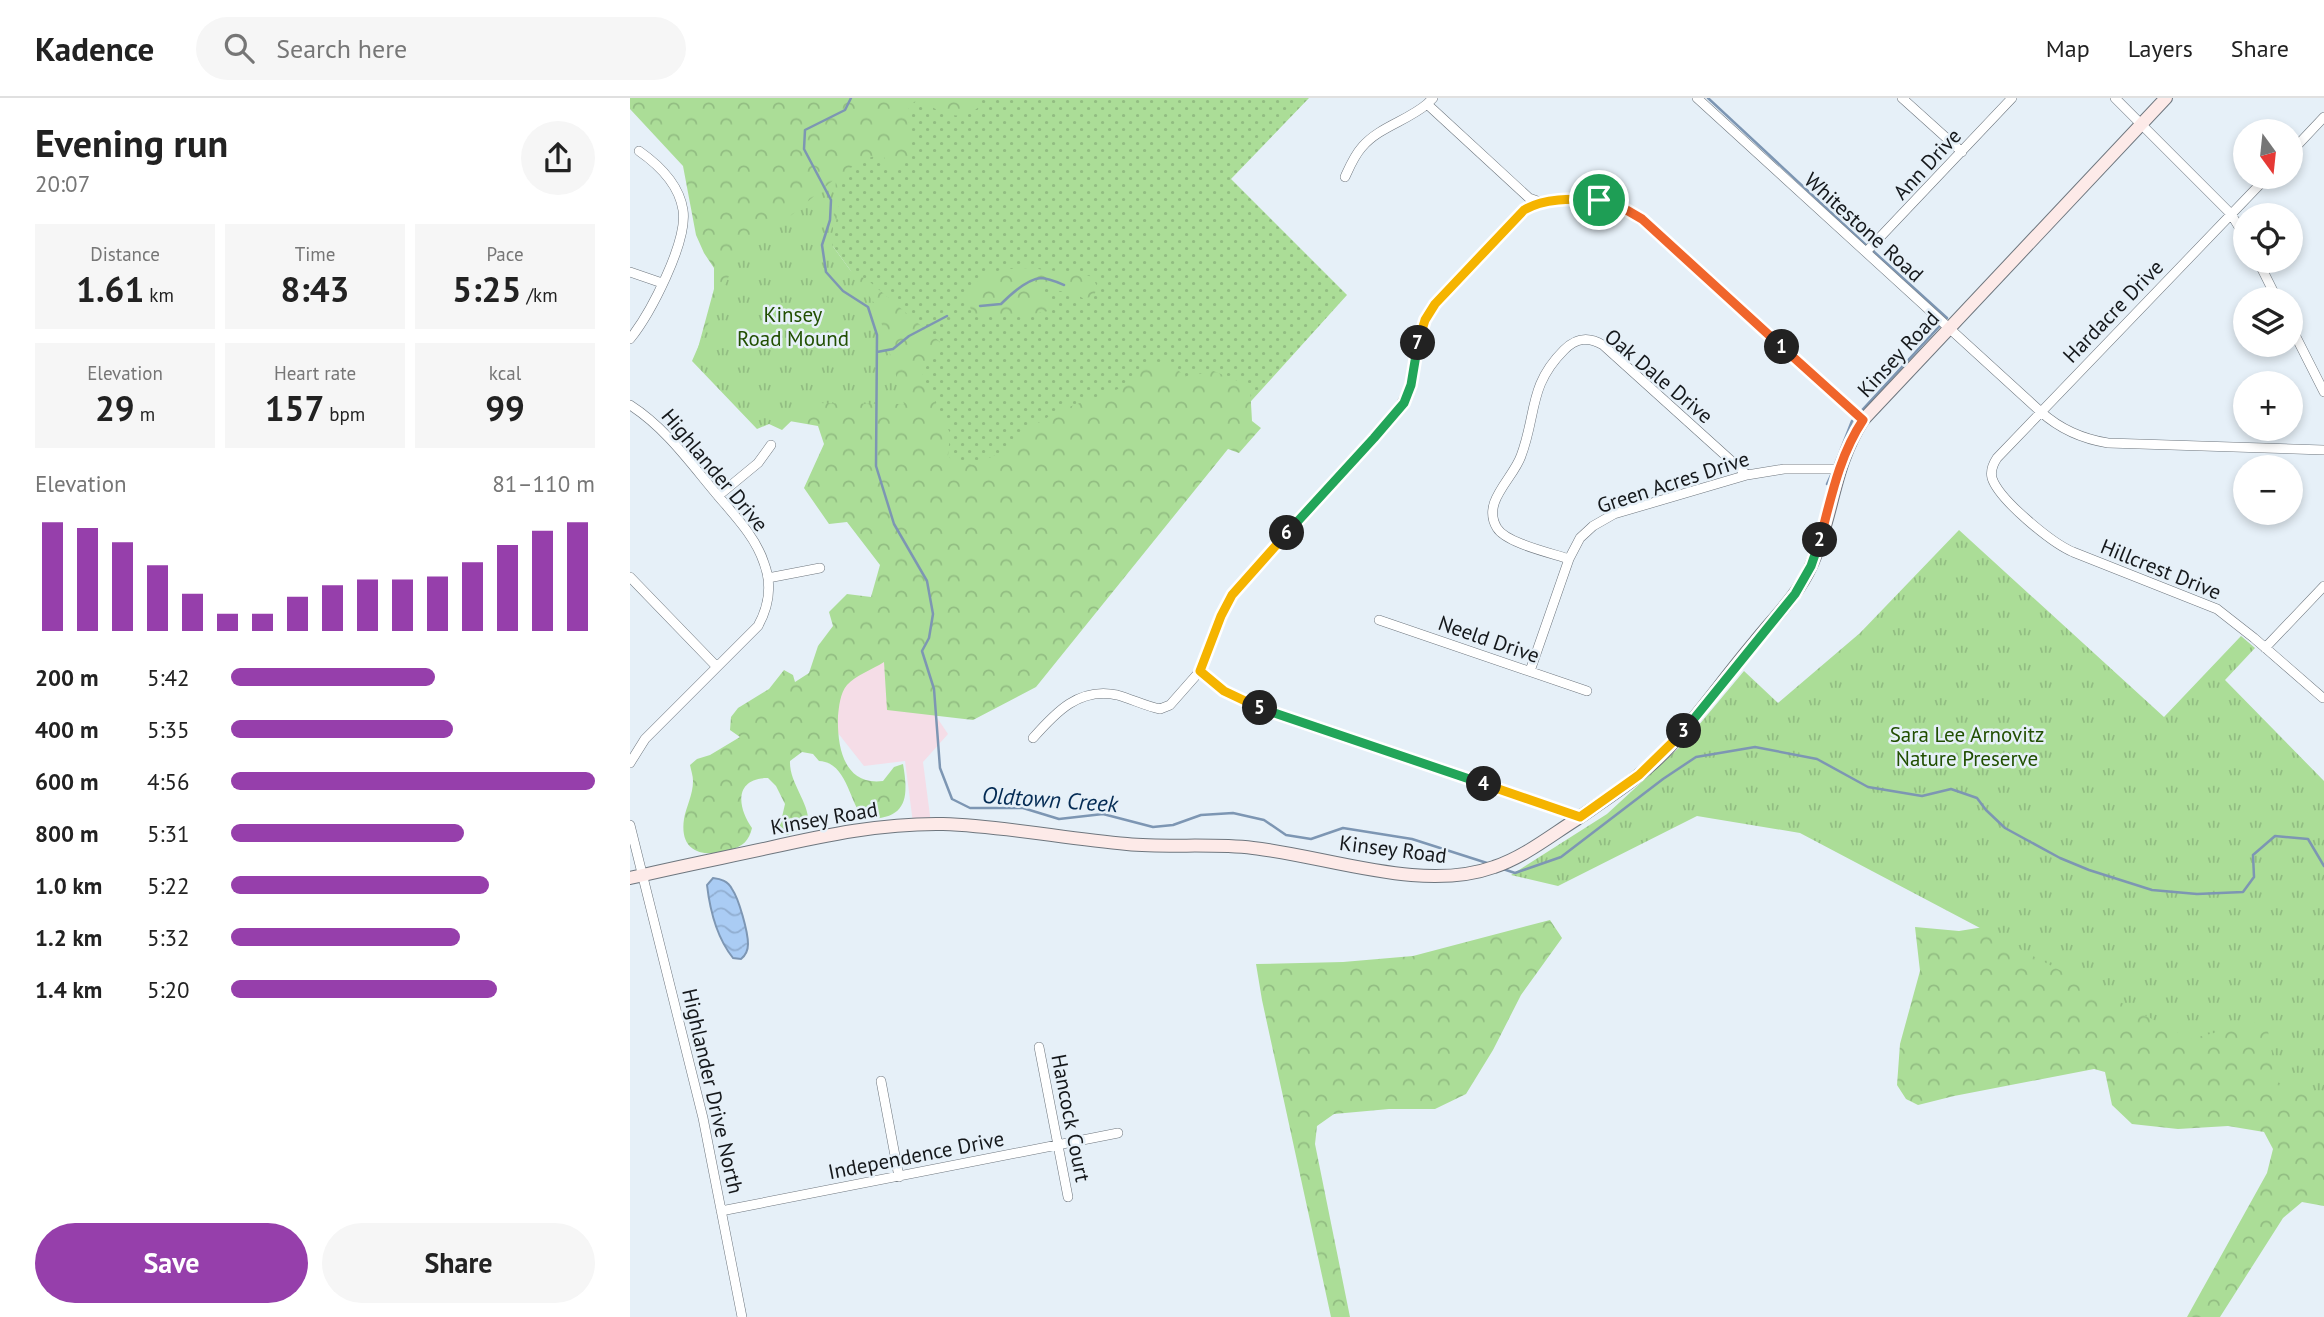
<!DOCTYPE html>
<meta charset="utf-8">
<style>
:root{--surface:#fff;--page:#f6f6f6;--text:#222;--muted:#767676;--line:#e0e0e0;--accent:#963fab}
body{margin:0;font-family:"PT Sans",sans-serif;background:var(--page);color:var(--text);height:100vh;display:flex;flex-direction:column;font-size:26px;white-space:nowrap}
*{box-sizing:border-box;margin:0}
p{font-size:23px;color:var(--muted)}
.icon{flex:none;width:38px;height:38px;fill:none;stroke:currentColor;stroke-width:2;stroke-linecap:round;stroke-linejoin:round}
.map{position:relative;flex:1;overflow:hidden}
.drawer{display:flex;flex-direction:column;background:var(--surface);width:630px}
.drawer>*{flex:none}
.needle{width:46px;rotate:165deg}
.tools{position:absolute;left:1603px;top:21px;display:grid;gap:14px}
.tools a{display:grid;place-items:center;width:70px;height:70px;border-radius:50%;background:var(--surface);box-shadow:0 4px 10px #0003;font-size:35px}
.pin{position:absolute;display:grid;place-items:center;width:60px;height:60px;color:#fff;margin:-30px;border:4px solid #fff;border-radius:50%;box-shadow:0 2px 7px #0007}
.km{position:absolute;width:35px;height:35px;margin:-18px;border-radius:50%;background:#222;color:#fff;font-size:19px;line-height:35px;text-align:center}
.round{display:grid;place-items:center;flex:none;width:74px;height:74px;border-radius:37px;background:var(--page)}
.headline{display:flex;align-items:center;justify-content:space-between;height:119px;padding:0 35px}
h1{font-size:38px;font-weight:700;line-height:52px}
.metrics{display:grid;grid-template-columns:repeat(3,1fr);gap:10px;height:119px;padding:7px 35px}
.metrics div{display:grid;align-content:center;border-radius:0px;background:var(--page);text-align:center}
.metrics b{font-size:35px;font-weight:700}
.metrics small{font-size:19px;font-weight:400}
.metrics p{font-size:19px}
.chart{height:196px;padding:14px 35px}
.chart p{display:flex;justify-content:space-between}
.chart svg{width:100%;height:126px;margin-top:7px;stroke:var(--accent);stroke-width:6}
.primary-button{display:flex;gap:14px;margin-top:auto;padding:14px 35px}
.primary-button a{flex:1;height:80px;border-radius:42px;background:var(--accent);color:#fff;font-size:28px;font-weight:700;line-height:80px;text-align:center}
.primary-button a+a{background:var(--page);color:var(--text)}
ul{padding:0 35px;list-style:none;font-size:23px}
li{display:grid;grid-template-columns:112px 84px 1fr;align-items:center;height:52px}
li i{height:18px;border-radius:9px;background:var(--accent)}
header{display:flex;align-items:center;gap:42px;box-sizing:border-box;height:98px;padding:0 35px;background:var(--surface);border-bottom:2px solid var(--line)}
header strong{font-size:33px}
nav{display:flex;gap:38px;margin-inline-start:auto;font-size:24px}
.search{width:490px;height:63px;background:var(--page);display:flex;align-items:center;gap:18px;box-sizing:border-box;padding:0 24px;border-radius:38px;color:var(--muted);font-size:26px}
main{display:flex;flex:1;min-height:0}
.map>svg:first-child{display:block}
.industrial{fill:#f5dde7}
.grass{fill:url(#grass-dots)}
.forest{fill:url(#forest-crowns)}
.park{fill:url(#park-tufts)}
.water{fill:url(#water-waves);stroke:#7d96b3;stroke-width:2}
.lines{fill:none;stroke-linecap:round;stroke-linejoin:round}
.stream{stroke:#7d96b3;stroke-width:2.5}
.street-casing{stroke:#6e767e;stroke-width:10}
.secondary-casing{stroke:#6e767e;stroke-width:14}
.street{stroke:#fff;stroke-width:9}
.secondary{stroke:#fdeae8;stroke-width:12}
.split-1-casing{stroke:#fff;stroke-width:14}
.split-2-casing{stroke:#fff;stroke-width:14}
.split-3-casing{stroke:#fff;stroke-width:14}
.split-4-casing{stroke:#fff;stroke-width:14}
.split-5-casing{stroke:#fff;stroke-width:14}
.split-6-casing{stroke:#fff;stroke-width:14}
.split-7-casing{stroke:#fff;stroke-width:14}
.split-8-casing{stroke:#fff;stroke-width:14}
.split-1{stroke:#f0652b;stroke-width:9}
.split-2{stroke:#f0652b;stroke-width:9}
.split-3{stroke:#22a559;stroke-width:9}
.split-4{stroke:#f5b400;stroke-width:9}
.split-5{stroke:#22a559;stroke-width:9}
.split-6{stroke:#f5b400;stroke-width:9}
.split-7{stroke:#22a559;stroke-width:9}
.split-8{stroke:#f5b400;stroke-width:9}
.labels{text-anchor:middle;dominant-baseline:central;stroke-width:5;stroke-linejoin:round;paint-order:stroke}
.street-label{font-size:21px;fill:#15181b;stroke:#e6f0f8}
.park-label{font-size:21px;fill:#214f02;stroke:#e6f0f8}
.water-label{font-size:23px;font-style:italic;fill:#042b54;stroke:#e6f0f8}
</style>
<header>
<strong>Kadence</strong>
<div class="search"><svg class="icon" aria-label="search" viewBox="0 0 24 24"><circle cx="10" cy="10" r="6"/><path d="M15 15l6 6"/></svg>Search here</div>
<nav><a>Map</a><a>Layers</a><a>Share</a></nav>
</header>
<main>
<section class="drawer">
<div class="headline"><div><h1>Evening run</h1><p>20:07</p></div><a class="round"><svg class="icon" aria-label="share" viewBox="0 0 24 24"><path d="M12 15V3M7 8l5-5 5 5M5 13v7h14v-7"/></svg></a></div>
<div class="metrics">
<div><p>Distance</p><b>1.61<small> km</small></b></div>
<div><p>Time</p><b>8:43</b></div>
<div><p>Pace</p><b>5:25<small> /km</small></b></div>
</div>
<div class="metrics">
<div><p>Elevation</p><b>29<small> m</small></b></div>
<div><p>Heart rate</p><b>157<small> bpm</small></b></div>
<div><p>kcal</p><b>99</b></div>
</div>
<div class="chart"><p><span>Elevation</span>81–110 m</p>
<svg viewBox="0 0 160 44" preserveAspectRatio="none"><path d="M5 44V6M15 44V8M25 44V13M35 44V21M45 44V31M55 44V38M65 44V38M75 44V32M85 44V28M95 44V26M105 44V26M115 44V25M125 44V20M135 44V14M145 44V9M155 44V6"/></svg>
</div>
<ul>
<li><b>200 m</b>5:42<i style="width:56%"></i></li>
<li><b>400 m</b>5:35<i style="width:61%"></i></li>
<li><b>600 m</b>4:56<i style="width:100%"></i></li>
<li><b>800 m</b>5:31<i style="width:64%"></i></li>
<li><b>1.0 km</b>5:22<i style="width:71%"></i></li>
<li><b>1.2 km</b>5:32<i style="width:63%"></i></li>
<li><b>1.4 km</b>5:20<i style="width:73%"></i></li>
</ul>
<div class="primary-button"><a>Save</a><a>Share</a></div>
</section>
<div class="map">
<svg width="1694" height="1219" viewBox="0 0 1694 1219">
<defs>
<pattern id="grass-dots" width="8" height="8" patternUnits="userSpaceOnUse" patternTransform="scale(1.75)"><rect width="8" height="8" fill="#abdd97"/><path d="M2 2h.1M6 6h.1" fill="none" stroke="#92bd82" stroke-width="1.8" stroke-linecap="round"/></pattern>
<pattern id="forest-crowns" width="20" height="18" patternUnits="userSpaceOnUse" patternTransform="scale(1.75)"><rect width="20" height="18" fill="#abdd97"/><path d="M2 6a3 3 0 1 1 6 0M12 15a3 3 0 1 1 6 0" fill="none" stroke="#92bd82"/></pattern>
<pattern id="park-tufts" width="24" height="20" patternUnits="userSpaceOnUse" patternTransform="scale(1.75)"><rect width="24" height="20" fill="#abdd97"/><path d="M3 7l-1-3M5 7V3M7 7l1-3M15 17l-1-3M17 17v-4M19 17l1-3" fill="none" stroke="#92bd82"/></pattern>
<pattern id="water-waves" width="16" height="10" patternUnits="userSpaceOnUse" patternTransform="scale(1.75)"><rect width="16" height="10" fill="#aaccf4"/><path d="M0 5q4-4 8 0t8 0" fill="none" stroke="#91aed1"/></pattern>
</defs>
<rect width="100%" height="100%" fill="#e6f0f8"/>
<path class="industrial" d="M250,535l68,101 -25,28 9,69h-18l-9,-70 -41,5 -30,-38 -9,-63z"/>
<path class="grass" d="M173,0h506l-78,81 116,116 -123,136 -299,84 -48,-208 -45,-62z"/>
<path class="forest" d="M0,0h349v9c-24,18 -39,4 -61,-8l-10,8 2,52 -17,9 -7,-4 -3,-11 -28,10 -13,16 -11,80 39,23 70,60 -18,32 28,59 -2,23 10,9 19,-1 26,-13 12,-14 43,-26 63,-23 22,-22 28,-1 17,13 23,-8 39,16 2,35 9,7 -22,25 -11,-4 -192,238 -63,33 -86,-10 -3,-48c-11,7 -29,14 -37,23 -7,8 -8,22 -9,31 -1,31 6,70 45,65l11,-14 9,-3c6,35 4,56 -39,55 -15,-17 -17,-57 -45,-58l-6,-7 -11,-2 -12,9c-1,23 22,44 18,66l-21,8 -7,-4 -3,-7 5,-7 3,-13 -9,-18 -8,-8c-34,0 -31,29 -16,50 -3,13 -9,18 -22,22 -26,8 -51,3 -46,-31 2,-12 9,-24 9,-38 0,-5 -2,-11 -3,-16l7,-6 13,-4 30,-18 -10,-7 1,-13 7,-9 31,-19 15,-19 9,5 2,7 14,-9 9,-27 15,-20 -4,-14 18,-18 24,3 9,-32 -33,-43 -18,2 -25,-36 20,-44 -6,-18 -40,-7 -83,-60 19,-70v-21l-10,-15 -8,-18 -13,-69 -53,-57z
M402,170c21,4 41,3 61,9l4,10 -3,9 -10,3 -8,-5 -38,-7 2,8 13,8 -5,8c-25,6 -49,8 -75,3l-7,-16c16,-30 35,-29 66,-30z
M1694,709v399l-22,-4 -19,16 -63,99h-33l80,-144 6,-24 -9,-17 -36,-6 -50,3 -46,-5 -20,-19 -7,-33 -11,-3 -140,27 -36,9 -12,-6 -9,-14 3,-41 20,-73 -5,-44 44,4 63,-10z
M920,822l12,18 -41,57 -28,55 -27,44 -31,15h-46l-55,5 -17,12 -2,18 35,173h-19l-69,-317 -6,-36 87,-2 70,-6z"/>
<path class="park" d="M206,80l-4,67 45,62 27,97 -94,-1 -28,27 -13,-6 -12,5 -65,-68 43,-99z
M1329,432l205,187 77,-81 14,12 -30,32 99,101v318l-47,-17 -11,-62 -76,19 -390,-206 -103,-17 -139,70 -47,-11 96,-61 76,-70 61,-73 34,32 82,-70z"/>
<path class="water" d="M83,780c8,1 15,3 19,11 7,10 16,43 16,55 0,7 -2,11 -7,15l-8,-1c-16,-20 -23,-47 -26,-73z"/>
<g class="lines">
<path class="stream" d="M221,0l-6,12 -40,20 -1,19 27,51 -1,20 -8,25 4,27 17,19 25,16 9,28 -1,131 18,58 33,57 6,33 -4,24 -7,13 12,38 6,79 12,31 18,9h53l36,11 44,-5 50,13 20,-2 28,-10 32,-2 31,7 22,15 25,4 32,-11 69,11 75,24
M1078,0l159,148
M350,208l21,-2c10,-10 26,-25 40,-26 7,0 16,4 23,7
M247,254l16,-3 16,-13 38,-20
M1204,369l18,-46 95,-103 -75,-68
M1197,386l5,-11
M873,771l12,4 46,-16 102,-78 33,-22 59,-10 62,12 51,28 54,9 29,-7 26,9 9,12 19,18 55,30 29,12 63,20 45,4 46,-2 11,-15 -1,-22 22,-19 33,3 16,27"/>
<defs>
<path id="street" d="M803,0l-6,6 102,94 11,4
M1067,0l344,314c19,17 42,27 67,31l216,7
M1272,0l60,54
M1485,0l116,116 14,23
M1661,54l33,-35
M715,79c5,-11 9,-21 17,-30 17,-20 45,-26 65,-43
M1637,79l-270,281c-4,6 -7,12 -5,20 7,22 60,65 81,74l144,57 37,29 69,60
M1236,154l146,-154
M1628,163l19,38
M0,174l32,11
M1661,229l33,65
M0,241c20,-25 58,-97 53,-129 -4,-26 -24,-45 -44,-59
M0,307c36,23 61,59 89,92 17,20 37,41 45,66 8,21 5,43 -6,63l-113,113 -15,24
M88,398l40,-33 13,-18
M939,461c-18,-6 -63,-16 -72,-31 -16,-26 16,-49 24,-72 16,-42 7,-70 43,-106 12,-12 24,-14 39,-5l144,130
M0,479l87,90
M138,480l52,-10
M749,522l208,71
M1635,550l59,-62
M570,573l24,20 30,15 326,110
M900,573l39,-112 11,-21 13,-12 21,-12 133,-39 37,-6h55
M403,640c23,-26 46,-51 84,-43 15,4 28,11 43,14l10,-4 30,-34 25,-64 14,-21 160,-178 12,-23 9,-54 8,-17 91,-100c27,-23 86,-18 115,0l229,206
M0,727l73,293 39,199
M409,949l29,150
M251,983l18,96
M91,1113l397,-78"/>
<path id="secondary" d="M0,780c46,-11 92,-20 138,-30 58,-13 115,-25 175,-24 62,2 123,15 184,20 42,4 84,-1 126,4 74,8 169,45 241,19 30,-10 56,-31 83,-48 32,-22 67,-44 93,-73 30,-32 55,-69 84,-103 20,-25 44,-48 57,-77 22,-48 22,-101 52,-146l303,-322"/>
</defs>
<use href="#street" class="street-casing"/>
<use href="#secondary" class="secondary-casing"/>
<use href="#street" class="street"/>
<use href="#secondary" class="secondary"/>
</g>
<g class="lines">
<defs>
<path id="split-1" d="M969,102l19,5 24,14 140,128"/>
<path id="split-2" d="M1152,249l81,73c-24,36 -32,78 -43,120"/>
<path id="split-3" d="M1054,633l111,-137 16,-28 9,-26"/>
<path id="split-4" d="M854,686l96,33 59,-42 45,-44"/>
<path id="split-5" d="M630,610l224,76"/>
<path id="split-6" d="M630,610l-36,-17 -24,-20 21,-55 11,-21 55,-62"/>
<path id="split-7" d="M657,435l87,-95 30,-35 7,-18 7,-42"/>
<path id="split-8" d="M788,245l7,-23 10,-16 89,-94c21,-13 51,-11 75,-10"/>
</defs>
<use href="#split-1" class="split-1-casing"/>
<use href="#split-2" class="split-2-casing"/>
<use href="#split-3" class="split-3-casing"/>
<use href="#split-4" class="split-4-casing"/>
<use href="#split-5" class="split-5-casing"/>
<use href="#split-6" class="split-6-casing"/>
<use href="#split-7" class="split-7-casing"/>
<use href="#split-8" class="split-8-casing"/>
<use href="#split-1" class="split-1"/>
<use href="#split-2" class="split-2"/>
<use href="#split-3" class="split-3"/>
<use href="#split-4" class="split-4"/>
<use href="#split-5" class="split-5"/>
<use href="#split-6" class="split-6"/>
<use href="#split-7" class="split-7"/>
<use href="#split-8" class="split-8"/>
</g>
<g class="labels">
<g class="street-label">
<text transform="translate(1297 66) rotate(-47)">Ann Drive</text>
<text transform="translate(1234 129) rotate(42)">Whitestone Road</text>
<text transform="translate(1483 213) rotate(-46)">Hardacre Drive</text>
<text transform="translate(1268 256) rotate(-47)">Kinsey Road</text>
<text transform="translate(1029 278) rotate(40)">Oak Dale Drive</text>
<text transform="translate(85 372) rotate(50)">Highlander Drive</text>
<text transform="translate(1043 384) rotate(-18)">Green Acres Drive</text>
<text transform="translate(1531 471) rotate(22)">Hillcrest Drive</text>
<text transform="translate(859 541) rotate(19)">Neeld Drive</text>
<text transform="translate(194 720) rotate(-10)">Kinsey Road</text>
<text transform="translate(763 751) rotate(7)">Kinsey Road</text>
<text transform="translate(83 993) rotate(77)">Highlander Drive North</text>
<text transform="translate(441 1020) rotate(79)">Hancock Court</text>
<text transform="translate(286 1057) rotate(-11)">Independence Drive</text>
</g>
<g class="park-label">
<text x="163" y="216">Kinsey<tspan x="163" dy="24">Road Mound</tspan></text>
<text x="1337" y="636">Sara Lee Arnovitz<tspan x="1337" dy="24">Nature Preserve</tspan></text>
</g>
<g class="water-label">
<text transform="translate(420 701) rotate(4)">Oldtown Creek</text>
</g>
</g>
</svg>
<div class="tools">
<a><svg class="needle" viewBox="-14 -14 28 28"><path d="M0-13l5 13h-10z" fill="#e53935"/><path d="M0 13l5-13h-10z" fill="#767676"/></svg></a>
<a><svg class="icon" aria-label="locate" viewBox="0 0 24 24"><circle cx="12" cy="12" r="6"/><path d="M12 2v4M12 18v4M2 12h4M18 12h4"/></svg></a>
<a><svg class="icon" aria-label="layers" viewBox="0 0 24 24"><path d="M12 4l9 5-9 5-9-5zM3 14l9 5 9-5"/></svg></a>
<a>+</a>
<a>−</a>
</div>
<div class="pin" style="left:969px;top:102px;background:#1e9e55"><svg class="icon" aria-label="arrive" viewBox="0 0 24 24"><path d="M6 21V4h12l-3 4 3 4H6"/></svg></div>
<b class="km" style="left:1152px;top:249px">1</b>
<b class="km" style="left:1190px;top:442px">2</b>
<b class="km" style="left:1054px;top:633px">3</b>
<b class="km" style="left:854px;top:686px">4</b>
<b class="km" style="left:630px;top:610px">5</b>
<b class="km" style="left:657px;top:435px">6</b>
<b class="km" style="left:788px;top:245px">7</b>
</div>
</main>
